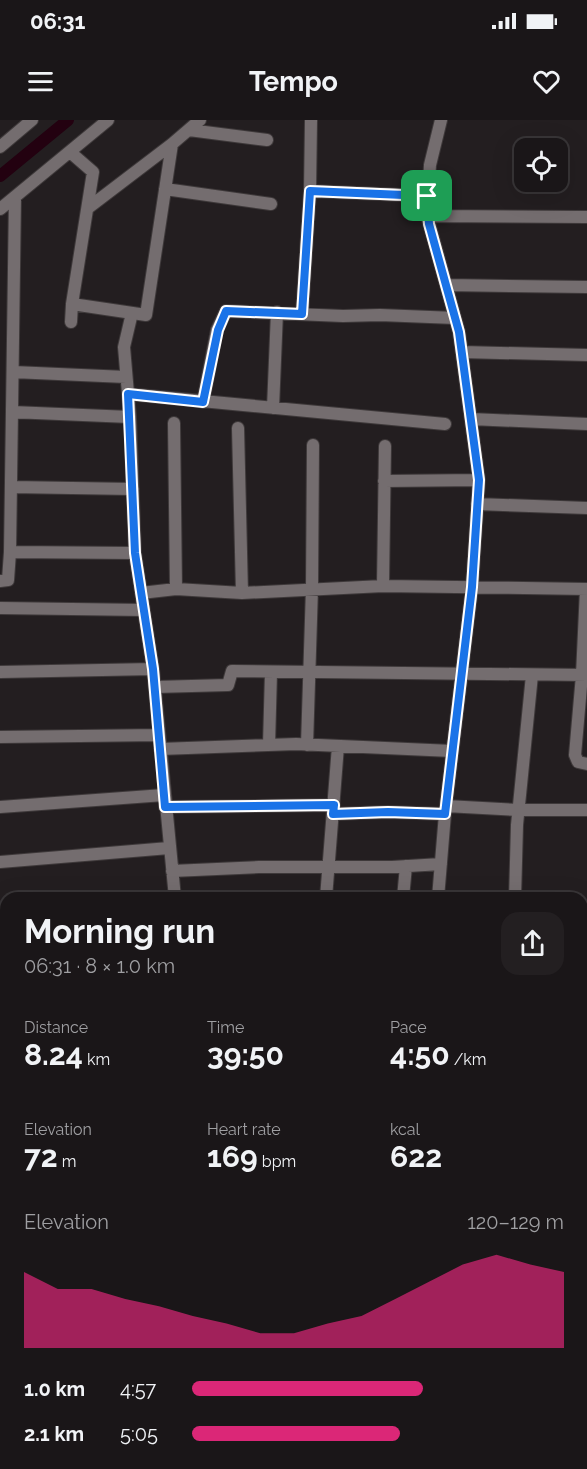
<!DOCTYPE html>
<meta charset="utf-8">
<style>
:root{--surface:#1a1618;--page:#231f21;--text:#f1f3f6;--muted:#9f9fa2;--line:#383537;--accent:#db2777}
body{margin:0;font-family:Raleway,sans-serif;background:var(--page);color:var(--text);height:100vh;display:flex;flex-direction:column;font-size:22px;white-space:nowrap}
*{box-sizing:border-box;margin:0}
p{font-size:20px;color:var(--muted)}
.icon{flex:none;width:33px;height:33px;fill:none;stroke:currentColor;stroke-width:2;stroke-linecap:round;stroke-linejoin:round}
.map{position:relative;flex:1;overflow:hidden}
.drawer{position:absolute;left:0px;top:772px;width:588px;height:578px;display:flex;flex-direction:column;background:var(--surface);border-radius:18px 18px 0 0;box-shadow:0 6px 24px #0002,0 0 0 2px var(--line)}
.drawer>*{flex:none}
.buttons{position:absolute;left:514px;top:18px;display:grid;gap:12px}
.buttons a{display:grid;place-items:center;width:54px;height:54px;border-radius:12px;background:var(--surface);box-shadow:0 6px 24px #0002,0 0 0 2px var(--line);font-size:30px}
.pin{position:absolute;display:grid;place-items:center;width:51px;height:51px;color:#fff;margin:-26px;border-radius:12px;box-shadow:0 3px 9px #0006}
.round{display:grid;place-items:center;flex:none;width:63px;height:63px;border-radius:18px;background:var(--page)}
.summary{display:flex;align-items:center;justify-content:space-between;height:102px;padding:0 24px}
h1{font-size:33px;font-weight:700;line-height:45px}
.metrics{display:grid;grid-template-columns:repeat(3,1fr);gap:9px;height:102px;padding:6px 24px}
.metrics div{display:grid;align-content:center}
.metrics b{font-size:30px;font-weight:700}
.metrics small{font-size:16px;font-weight:400}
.metrics p{font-size:16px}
.chart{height:168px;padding:12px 24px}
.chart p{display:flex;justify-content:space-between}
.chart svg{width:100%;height:108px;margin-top:6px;fill:var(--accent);opacity:.7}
ul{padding:0 24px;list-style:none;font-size:20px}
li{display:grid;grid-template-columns:96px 72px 1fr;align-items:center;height:45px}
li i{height:15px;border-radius:8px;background:var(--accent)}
.status{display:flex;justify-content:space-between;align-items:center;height:42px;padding:0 30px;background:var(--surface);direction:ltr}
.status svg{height:16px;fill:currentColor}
header{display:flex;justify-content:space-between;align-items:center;height:78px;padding:0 24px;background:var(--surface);font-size:27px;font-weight:700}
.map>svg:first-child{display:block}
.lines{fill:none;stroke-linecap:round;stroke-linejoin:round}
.canal{stroke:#230110;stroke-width:12}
.minor-casing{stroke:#3e393a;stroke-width:14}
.minor{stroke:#746d6f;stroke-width:12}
.route-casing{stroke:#fff;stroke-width:12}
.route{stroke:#1a73e8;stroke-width:8}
</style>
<div class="status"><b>06:31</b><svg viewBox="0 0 49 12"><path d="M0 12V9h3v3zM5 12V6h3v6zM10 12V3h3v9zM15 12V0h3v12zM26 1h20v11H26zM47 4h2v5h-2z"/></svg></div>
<header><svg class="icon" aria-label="menu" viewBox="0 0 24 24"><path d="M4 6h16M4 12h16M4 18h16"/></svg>Tempo<svg class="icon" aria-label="heart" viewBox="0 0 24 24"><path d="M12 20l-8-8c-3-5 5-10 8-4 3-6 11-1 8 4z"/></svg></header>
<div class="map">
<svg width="587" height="1349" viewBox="0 0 587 1349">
<rect width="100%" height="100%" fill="#231e20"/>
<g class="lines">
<path class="canal" d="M0,56l68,-56"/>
<defs>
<path id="minor" d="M189,10l78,10
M0,27l32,-27
M70,32l23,20 -21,132 -1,18
M165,69l106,15
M310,71l117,5
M15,77l-5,355 125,1
M88,88l84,-64 28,-24
M0,89l108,-89
M427,96l160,1
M446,165l141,2
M72,184l74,11 26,-171
M132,193l-8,34 6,70 5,136 18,116 22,229
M302,194l8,-123 1,-71
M462,232l125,3
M13,252l113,5
M128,274l317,30
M203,282l14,-72 9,-19 117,5 37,-1 75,3
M273,288l4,-96
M12,292l118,5
M471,299l116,5
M174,303l2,166
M238,308l4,165
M384,361l95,-1
M11,367l122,2
M477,384l110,4
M0,461l8,-1 2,-28
M383,466l2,-140
M586,469l-4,86 -7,80 3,7 9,2
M141,473l35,-4 66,4 141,-7 204,3
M0,488l144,2
M0,552l153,-3
M155,567l73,-2 4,-14 355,4
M0,617l159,-2
M269,625l2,-73
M307,625l5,-157 1,-143
M160,629l136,-5 156,7
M446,686l73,4h68
M0,687l164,-12
M165,687l169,-2
M333,694l55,-2 57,2
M0,742l169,-14
M172,751l87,-4h133l49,-3
M326,778l12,-152
M403,778l3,-32
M438,778l7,-84 27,-227 7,-107 -20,-148 -32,-116 3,-51 11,-45
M515,778l2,-73 15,-150
M0,797h6
M582,869h5
M0,942l6,-2
M0,956l6,39
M582,998l5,-1
M582,1060l5,-1
M0,1101h6
M582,1163h5
M582,1208h5
M582,1273l5,-1
M0,1327h6
M50,1344v5
M184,1344l2,5
M355,1344l1,5"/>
</defs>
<use href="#minor" class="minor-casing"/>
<use href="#minor" class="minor"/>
</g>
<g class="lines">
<defs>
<path id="route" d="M310,71l117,5 2,28 30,108 20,148 -7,107 -27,227 -57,-2 -55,2 1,-9 -169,2 -12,-138 -18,-116 -7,-159 75,8 15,-72 8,-19 76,3z"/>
</defs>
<use href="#route" class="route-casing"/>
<use href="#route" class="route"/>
</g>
</svg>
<div class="buttons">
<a><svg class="icon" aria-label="locate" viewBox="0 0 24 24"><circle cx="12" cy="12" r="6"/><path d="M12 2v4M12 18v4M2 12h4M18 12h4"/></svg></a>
</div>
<div class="pin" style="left:427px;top:76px;background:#1e9e55"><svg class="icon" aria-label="arrive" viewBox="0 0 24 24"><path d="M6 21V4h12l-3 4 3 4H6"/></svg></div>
<section class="drawer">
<div class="summary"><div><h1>Morning run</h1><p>06:31 · 8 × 1.0 km</p></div><a class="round"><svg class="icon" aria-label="share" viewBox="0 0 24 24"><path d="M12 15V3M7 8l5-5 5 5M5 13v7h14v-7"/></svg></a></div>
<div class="metrics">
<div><p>Distance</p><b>8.24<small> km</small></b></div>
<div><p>Time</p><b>39:50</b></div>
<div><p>Pace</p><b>4:50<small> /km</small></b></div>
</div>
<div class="metrics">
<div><p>Elevation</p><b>72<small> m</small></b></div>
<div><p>Heart rate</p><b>169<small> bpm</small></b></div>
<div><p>kcal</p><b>622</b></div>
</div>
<div class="chart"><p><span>Elevation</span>120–129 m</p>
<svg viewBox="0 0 160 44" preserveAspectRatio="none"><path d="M0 44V13L10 20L20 20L30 24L40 27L50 31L60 34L70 38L80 38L90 34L100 31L110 24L120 17L130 10L140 6L150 10L160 13V44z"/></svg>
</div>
<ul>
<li><b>1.0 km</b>4:57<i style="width:62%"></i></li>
<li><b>2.1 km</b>5:05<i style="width:56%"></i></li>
</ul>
</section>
</div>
